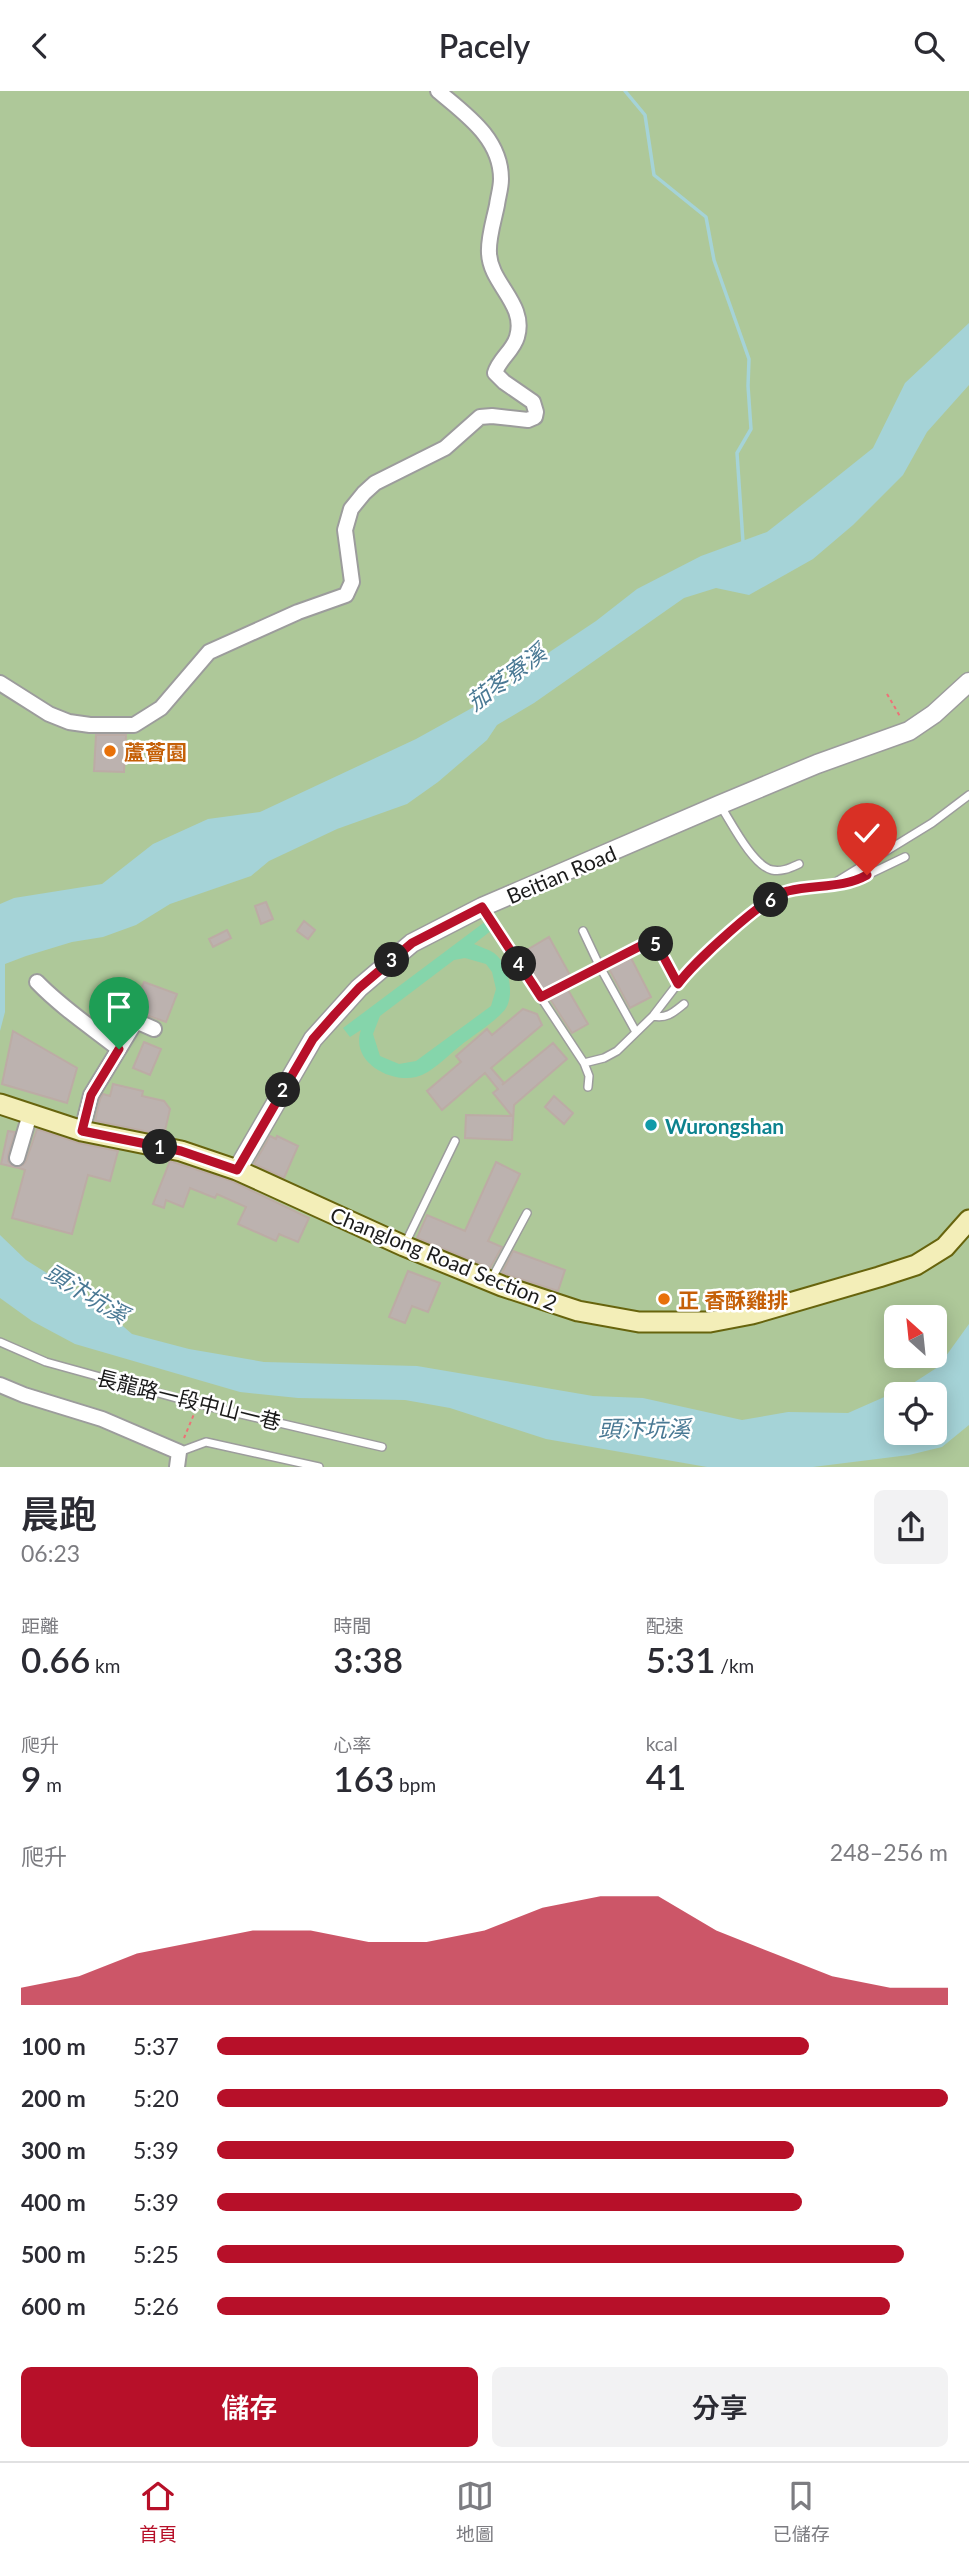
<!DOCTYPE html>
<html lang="zh-TW">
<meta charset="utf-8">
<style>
:root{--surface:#fff;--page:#f2f2f3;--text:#2b2b33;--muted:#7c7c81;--line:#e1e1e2;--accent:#b71029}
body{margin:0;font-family:Lato,"Noto Sans TC",sans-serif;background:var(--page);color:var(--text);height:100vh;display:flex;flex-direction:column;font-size:26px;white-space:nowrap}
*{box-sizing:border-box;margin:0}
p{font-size:23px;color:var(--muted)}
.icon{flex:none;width:38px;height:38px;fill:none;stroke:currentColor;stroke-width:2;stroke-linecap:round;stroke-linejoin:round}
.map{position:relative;height:1376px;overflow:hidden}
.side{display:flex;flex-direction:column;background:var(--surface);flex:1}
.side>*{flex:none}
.needle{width:46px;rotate:333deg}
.fabs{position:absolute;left:884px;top:1214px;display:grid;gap:14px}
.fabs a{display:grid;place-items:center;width:63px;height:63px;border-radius:10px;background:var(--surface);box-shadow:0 4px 18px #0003;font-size:35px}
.pin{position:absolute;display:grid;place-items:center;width:60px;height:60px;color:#fff;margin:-72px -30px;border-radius:50% 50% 50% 0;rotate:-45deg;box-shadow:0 0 7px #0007}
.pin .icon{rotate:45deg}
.km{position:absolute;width:35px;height:35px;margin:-18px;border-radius:50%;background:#222;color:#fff;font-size:19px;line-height:35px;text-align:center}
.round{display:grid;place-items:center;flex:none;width:74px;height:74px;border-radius:10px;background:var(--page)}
.headline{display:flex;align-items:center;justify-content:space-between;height:119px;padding:0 21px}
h1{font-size:38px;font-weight:600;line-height:52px}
.metrics{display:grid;grid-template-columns:repeat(3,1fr);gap:10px;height:119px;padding:7px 21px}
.metrics div{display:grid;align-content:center}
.metrics b{font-size:35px;font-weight:600}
.metrics small{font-size:19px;font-weight:400}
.metrics p{font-size:19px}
.chart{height:196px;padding:14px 21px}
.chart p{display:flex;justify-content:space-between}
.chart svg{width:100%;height:126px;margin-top:7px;fill:var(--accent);opacity:.7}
.action{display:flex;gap:14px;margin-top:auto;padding:14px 21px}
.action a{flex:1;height:80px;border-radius:10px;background:var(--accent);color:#fff;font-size:28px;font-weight:600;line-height:80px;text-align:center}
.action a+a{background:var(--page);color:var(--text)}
ul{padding:0 21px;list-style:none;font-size:23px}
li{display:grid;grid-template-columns:112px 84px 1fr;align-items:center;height:52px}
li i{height:18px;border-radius:9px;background:var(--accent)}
header{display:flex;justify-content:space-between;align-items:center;height:91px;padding:0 21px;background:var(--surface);font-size:32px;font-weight:600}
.tabs{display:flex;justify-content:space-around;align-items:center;height:98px;border-top:2px solid var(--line);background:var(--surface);font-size:19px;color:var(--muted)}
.tabs a{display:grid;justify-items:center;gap:4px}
.tabs .active{color:var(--accent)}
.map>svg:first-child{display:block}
.forest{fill:#aec899;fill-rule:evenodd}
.pitch{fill:#85d5ab;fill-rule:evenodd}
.water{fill:#a5d3d7;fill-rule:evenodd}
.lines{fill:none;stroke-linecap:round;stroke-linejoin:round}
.stream{stroke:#a5d3d7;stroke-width:3.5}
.building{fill:#bcb2af;stroke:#bcaca5;stroke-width:2}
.service-casing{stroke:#9c9c9c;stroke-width:10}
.minor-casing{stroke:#9c9c9c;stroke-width:18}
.tertiary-casing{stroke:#9c9c9c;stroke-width:21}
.secondary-casing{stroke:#67640d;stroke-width:23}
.path{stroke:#ee7177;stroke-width:2;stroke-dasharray:3.5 3.5;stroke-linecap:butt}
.service{stroke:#fff;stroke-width:7}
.minor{stroke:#fff;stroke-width:14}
.tertiary{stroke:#fff;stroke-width:18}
.secondary{stroke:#f3eeb8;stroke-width:19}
.route-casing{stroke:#fff;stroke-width:14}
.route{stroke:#b71029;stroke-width:9}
.food-dot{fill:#e8710a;stroke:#fff;stroke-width:2.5}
.culture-dot{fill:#0f9aa8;stroke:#fff;stroke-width:2.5}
.labels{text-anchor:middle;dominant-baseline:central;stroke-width:5;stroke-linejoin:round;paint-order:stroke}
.food-label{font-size:21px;font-weight:bold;fill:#c56008;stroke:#fff;text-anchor:start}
.street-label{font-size:21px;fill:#1b1b1b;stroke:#fff}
.culture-label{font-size:21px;font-weight:bold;fill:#0d838f;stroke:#fff;text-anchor:start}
.water-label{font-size:23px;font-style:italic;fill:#4a7994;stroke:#fff}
</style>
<header><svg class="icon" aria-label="back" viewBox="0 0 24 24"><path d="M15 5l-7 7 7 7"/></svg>Pacely<svg class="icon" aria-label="search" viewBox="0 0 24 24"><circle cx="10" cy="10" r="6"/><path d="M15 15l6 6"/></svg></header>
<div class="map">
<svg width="969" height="1376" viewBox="0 0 969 1376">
<rect width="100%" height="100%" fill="#ece7e2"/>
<path class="forest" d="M0,0h969v1376h-969zM896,1227h38v38h-38zM896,1304h38v38h-38z"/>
<path class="pitch" d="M486,830l6,9 -18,14c6,3 14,5 20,9 14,10 21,40 12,55 -8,12 -34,28 -46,38 -13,10 -28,27 -44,31 -27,6 -66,-16 -55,-47l-11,7 -7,-9zM465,867l21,6 6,8 4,17 -5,17 -75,55 -17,3 -19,-8 -7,-22 7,-18 74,-56z"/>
<path class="water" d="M969,232v62l-42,47 -24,43 -50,50 -40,34 -64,36 -33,-7 -32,10 -150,105 -37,22 -10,15 -49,42 -31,22 -70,25 -68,32 -18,15 -81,28 -34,21 -33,12 -31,5 -46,14 -21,8v48l-5,19v-127l14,-6 88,-14 51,-40 55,-25 52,-7 156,-73 83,-46 52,-42 45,-30 41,-32 64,-33 66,-24 46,-36 60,-48 32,-65z
M0,1144l26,25 75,47 31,27 57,15 75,13 153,4 176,30 50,2 99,22 46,-8 60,1 59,-26 31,-20 31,-43v101l-27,22 -33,8 -96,12h-106l-161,-28 -96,-31 -45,-8 -107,-2 -58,-6 -165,-48 -43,-23 -32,-23zM896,1304h38v38h-38z"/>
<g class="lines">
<path class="stream" d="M625,0l20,24 9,60 52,42 8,43 35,99 -1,27 3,43 -14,24 6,89"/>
</g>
<path class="building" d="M96,644h30l-2,37 -30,-1z
M266,811l7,17 -12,5 -6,-18z
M304,830l11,9 -7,9 -11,-8z
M227,839l4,8 -18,9 -4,-8z
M549,846l21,38 -27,14 -23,-35z
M631,867l20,39 -21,11 -21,-39z
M144,891l33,12 -11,28 -34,-12z
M568,899l20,34 -16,9 -22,-34z
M523,918l14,5 5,11 -51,43 13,15 -2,2 51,-42 14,16 -53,46 -2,35 -47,-2 1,-23 46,1 -19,-23 5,-4 -13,-16 -43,37 -15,-19 34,-29 -5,-6 31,-27 5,6z
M13,940l64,37 -10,35 -65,-19z
M144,951l17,7 -11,26 -17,-7z
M113,993l30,7 -1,5 22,5 6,8 -6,26 -69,-14 5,-22 3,-5 7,2z
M554,1005l19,17 -9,11 -19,-17z
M37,1038l42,14 39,8 -8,30 -22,-6 -16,59 -60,-16 13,-48 -9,-3 7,-2 3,-4z
M8,1040l7,1 -7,24v5l6,6 -13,-3z
M270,1045l6,3 1,-3 21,10 -14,32 -30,-14z
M170,1070l62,20 77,37 -11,24 -19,-8 -3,7 -38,-17 8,-17 -29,-13 -2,4 -25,-10 -7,19 -17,-7 -2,8 -11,-4z
M496,1071l24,12 -32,67 14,6 -12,21 -73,-30 10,-23 38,16z
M513,1160l52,19 -7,21 -56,-18z
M408,1180l32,12 -12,29 -16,-6 -7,17 -16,-6z"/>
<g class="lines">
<defs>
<path id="service" d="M720,714c11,17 33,61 52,65 10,2 18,-2 27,-6
M832,794l23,-4 50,-24
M482,817l102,155 20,-5 13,-7 36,-35 36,-47 76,-66 20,-12 46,-6 101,-62 37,-28
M583,840l17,36 36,65
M541,906l113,-58 24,45
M653,925c14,3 21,-4 31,-12
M584,972l5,13 -1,11
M405,1153l50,-103
M491,1189l36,-67
M0,1251l46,20 152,42 184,43
M179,1361l27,-10 113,25"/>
<path id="minor" d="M0,592l49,31 20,8 21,3h44l27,-17 48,-56 89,-40 48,-17 6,-13 -7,-52 6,-21 13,-16 11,-10 70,-35 35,-31 12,-1 36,4 7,-3 1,-5 -3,-10 -29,-20 -9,-9c4,-14 18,-22 22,-36 10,-33 -27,-53 -28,-84 -1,-15 5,-33 8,-48 1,-8 4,-17 4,-26 0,-41 -36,-65 -63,-88
M37,891c24,25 54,45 82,67
M82,1040l9,-36 45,-74 18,8
M17,1067l13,-44
M0,1294l24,10 78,24 77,33 -2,15"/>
<path id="tertiary" d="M237,1079l76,-131 46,-51 53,-45 70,-36 237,-102 98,-41 92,-33 25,-17 35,-32"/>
<path id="secondary" d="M0,1013l82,27 99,20 56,19 167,76 98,40 76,25 61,11h71l42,-8 127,-37 37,-12 29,-18 24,-27"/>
</defs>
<use href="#service" class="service-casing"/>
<use href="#minor" class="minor-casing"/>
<use href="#tertiary" class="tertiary-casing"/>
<use href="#secondary" class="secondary-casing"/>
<path class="path" d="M887,603l14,24
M184,1347l10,-24"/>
<use href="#service" class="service"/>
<use href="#minor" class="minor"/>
<use href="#tertiary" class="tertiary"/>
<use href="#secondary" class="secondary"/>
</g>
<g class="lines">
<defs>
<path id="route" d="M119,958l-28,46 -9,36 99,20 56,19 76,-131 22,-25 24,-26 53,-45 70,-36 59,90 113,-58 24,45c14,-20 87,-88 110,-93 27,-7 54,-2 79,-16"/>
</defs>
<use href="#route" class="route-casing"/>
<use href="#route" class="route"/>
</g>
<g class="food-dot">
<circle cx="110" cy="660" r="7"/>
<circle cx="664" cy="1208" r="7"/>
</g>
<circle class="culture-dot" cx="651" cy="1034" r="7"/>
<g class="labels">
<g class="food-label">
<text x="124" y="660">蘆薈園</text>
<text x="678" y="1208">正 香酥雞排</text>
</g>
<g class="street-label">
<text transform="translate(561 783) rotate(-23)">Beitian Road</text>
<text transform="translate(444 1167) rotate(22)">Changlong Road Section 2</text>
<text transform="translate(189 1308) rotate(14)">長龍路一段中山一巷</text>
</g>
<g class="culture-label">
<text x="665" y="1034">Wurongshan</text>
</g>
<g class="water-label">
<text transform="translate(506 586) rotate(-37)">茄苳寮溪</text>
<text transform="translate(87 1202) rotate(31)">頭汴坑溪</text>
<text x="644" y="1337">頭汴坑溪</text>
</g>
</g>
</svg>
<div class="fabs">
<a><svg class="needle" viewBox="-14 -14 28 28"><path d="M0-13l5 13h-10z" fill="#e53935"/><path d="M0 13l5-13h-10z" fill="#7c7c81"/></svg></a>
<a><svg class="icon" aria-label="locate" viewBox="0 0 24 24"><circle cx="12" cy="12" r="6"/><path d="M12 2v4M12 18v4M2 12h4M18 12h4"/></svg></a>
</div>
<div class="pin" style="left:119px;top:958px;background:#1e9e55"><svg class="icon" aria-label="arrive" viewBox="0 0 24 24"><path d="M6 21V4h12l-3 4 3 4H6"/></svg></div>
<div class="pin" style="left:867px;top:784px;background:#d93025"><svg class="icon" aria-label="check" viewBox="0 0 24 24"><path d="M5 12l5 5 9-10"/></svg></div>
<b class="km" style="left:160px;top:1056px">1</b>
<b class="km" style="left:283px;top:999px">2</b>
<b class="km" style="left:392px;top:869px">3</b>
<b class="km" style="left:519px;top:873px">4</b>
<b class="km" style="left:656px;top:853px">5</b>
<b class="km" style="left:771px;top:809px">6</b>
</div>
<section class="side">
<div class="headline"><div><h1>晨跑</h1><p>06:23</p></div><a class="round"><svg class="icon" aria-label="share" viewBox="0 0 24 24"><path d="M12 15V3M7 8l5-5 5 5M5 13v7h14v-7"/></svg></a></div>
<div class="metrics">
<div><p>距離</p><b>0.66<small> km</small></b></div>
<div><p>時間</p><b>3:38</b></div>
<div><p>配速</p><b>5:31<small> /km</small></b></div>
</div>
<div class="metrics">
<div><p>爬升</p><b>9<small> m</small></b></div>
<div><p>心率</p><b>163<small> bpm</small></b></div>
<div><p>kcal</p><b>41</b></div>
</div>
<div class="chart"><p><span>爬升</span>248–256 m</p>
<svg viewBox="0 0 160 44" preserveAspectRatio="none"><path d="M0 44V38L10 34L20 26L30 22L40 18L50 18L60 22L70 22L80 18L90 10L100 6L110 6L120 18L130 26L140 34L150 38L160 38V44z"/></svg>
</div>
<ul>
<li><b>100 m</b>5:37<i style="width:81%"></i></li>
<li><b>200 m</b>5:20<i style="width:100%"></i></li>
<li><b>300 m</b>5:39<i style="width:79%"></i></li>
<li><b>400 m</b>5:39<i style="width:80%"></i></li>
<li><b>500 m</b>5:25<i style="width:94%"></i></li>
<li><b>600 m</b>5:26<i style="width:92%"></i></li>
</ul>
<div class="action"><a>儲存</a><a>分享</a></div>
</section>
<nav class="tabs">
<a class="active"><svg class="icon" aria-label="home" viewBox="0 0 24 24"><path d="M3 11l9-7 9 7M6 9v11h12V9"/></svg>首頁</a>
<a><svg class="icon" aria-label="map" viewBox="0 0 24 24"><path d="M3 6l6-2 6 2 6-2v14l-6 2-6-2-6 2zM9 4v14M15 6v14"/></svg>地圖</a>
<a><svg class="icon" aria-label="saved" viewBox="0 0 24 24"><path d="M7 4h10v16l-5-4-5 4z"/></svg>已儲存</a>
</nav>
